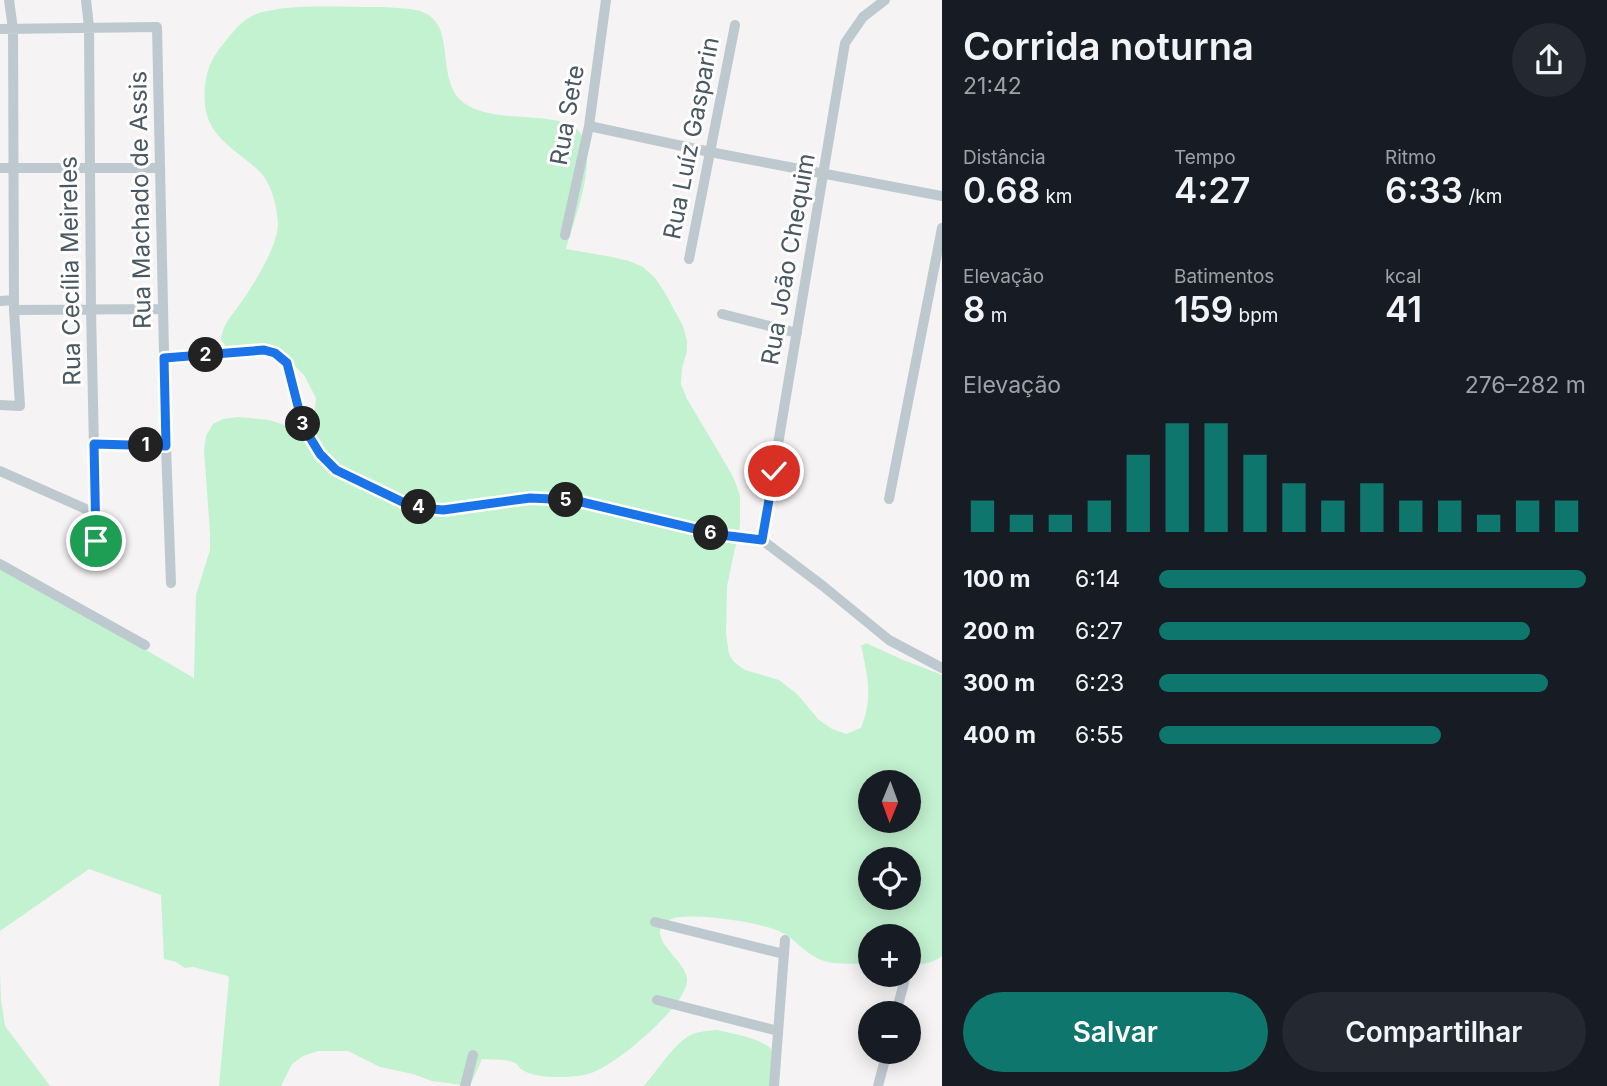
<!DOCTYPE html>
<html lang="pt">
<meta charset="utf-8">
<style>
:root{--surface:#171b24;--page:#242831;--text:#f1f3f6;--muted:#9ea1a6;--accent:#0f766e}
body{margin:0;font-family:Inter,sans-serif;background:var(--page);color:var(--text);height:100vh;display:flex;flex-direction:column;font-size:26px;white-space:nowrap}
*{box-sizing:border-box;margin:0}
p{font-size:23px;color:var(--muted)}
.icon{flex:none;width:38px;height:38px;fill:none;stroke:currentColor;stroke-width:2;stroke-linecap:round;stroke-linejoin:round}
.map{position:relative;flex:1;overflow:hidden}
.panel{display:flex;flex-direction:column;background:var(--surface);width:665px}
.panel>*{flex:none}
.needle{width:46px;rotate:181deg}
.fabs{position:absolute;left:858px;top:770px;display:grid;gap:14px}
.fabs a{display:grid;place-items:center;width:63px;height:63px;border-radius:50%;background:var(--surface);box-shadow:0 4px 18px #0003;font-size:35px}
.pin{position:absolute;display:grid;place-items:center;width:60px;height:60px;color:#fff;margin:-30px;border:4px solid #fff;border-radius:50%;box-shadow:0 2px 7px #0007}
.km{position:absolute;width:35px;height:35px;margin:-18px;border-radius:50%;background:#222;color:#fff;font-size:19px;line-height:35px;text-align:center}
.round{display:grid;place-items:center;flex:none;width:74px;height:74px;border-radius:37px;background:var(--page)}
.overview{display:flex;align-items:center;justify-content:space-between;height:119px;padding:0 21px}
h1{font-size:38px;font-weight:600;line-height:52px}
.metrics{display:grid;grid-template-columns:repeat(3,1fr);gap:10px;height:119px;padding:7px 21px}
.metrics div{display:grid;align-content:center}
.metrics b{font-size:35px;font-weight:600}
.metrics small{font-size:19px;font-weight:400}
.metrics p{font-size:19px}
.chart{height:196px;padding:14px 21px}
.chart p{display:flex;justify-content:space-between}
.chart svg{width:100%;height:126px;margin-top:7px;stroke:var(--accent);stroke-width:6}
.cta{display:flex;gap:14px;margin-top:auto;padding:14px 21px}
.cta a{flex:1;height:80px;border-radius:42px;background:var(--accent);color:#fff;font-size:28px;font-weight:600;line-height:80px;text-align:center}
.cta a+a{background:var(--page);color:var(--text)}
ul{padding:0 21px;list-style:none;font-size:23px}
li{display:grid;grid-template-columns:112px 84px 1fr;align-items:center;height:52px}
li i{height:18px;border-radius:9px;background:var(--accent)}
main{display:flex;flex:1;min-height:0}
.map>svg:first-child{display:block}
.green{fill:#c2f2d0;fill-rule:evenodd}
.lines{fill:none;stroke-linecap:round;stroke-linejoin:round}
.minor{stroke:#bec9cf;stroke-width:10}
.route-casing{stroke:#fff;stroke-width:14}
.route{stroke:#1a73e8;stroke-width:9}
.labels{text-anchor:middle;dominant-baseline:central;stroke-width:6;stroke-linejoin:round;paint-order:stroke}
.street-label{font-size:24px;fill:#4a5861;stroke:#fff}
</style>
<main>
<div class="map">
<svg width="942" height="1086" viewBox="0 0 942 1086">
<rect width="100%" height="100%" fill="#f5f3f3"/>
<path class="green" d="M383,7c11,1 22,1 33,3 45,10 16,68 48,93 31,23 100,5 117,31 17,28 -7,85 -15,115l46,8 17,4 14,6 12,11 9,13 19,35 4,15v10l-5,17 -1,16 6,15 40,67 8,15 5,15v29l-13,61 -1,48 3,20 5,8 11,8 34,10 18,14 22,26 13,9 14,5 15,-6c12,-29 7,-52 0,-82l5,-3 35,16 41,16v281c-10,8 -22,9 -34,9v-29h-38v28c-17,-1 -38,2 -53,-6 -13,-6 -21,-18 -34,-25 -16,-10 -97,-23 -114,-13 -29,17 21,41 18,62 -4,26 -65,77 -89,88 -9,5 -24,7 -35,7 -13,0 -31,0 -42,-8 -4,-3 -2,-5 -8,-7 -9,-3 -22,-2 -31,-3l-12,27 -38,-5 -19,-7 -33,-7 -32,-16h-30l-15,5 -11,8 -11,22h-62l10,-107 -1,-3 -35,-9 -8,1 -9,-6 -12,-3 -3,-64 -72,-26 -89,62v-366l194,113 2,-83 14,-45v-17l-6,-83 2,-14 7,-12 10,-5 16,-2 30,3 19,6 24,10 4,-38 -12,-23 -10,-10 -24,-9 -29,-3 -12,-3 -8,-10c2,-17 10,-23 19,-36 13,-18 39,-60 38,-81 -1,-18 -7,-42 -21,-54 -14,-13 -31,-22 -43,-39 -11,-16 -11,-37 -7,-56 3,-12 10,-23 18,-32 8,-10 15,-20 27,-26 29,-14 97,-8 131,-9zM870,782h38v39h-38zM870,859h38v39h-38z
M0,972l1,28 4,26 45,60h-50z
M717,1030c16,4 54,9 60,27 3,8 1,20 2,29h-135c12,-14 30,-42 45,-50 9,-5 18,-5 28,-6z"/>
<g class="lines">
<path class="minor" d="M86,0l3,27 2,283 5,231
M0,29l157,-2 9,419 5,137
M589,126l121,26 232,44
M0,168h160
M565,235l24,-109 17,-126
M689,259l46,-234
M0,301l14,-1
M14,310l149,-1
M722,314l75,19
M165,358l99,-8 11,3 12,10 16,63 17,28 16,16 77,37 30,3 87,-12 43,2 92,23 56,12 41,5 61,46 66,54 53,28
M0,405l20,1 -6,-96 -1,-281 -4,-29
M94,445l72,1
M0,471l95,42
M889,499l53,-271
M762,540l83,-497 18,-26 22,-17
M0,564l145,81
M655,922l129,32
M657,1000l121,31
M896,1013l10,-38
M465,1086l8,-31
M774,1086l11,-146
M878,1086l9,-34"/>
</g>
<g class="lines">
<defs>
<path id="route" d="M96,541l-2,-97 72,2 -2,-88 100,-8 11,3 12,10 16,63 17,28 16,16 77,37 30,3 87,-12 43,2 148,35 41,5 12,-69"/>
</defs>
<use href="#route" class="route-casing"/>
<use href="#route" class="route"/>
</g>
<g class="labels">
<g class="street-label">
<text transform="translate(567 115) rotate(-80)">Rua Sete</text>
<text transform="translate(691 138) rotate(-79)">Rua Luíz Gasparin</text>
<text transform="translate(140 200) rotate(-91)">Rua Machado de Assis</text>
<text transform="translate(788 259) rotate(-80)">Rua João Chequim</text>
<text transform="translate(70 271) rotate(-91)">Rua Cecília Meireles</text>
</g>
</g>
</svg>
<div class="fabs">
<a><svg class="needle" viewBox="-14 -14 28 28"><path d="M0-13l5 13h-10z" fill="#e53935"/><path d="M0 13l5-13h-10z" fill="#9ea1a6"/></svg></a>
<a><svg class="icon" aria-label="locate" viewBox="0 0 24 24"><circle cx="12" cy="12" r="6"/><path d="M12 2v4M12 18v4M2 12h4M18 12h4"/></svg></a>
<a>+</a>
<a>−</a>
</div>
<div class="pin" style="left:96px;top:541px;background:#1e9e55"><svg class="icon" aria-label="arrive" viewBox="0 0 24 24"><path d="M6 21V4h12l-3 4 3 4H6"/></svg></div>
<div class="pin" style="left:774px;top:471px;background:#d93025"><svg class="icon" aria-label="check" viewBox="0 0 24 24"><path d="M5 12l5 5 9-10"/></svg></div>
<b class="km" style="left:146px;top:445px">1</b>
<b class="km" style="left:206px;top:355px">2</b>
<b class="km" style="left:303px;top:424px">3</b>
<b class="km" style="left:419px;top:507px">4</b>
<b class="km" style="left:566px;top:500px">5</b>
<b class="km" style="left:711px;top:533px">6</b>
</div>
<section class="panel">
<div class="overview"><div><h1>Corrida noturna</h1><p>21:42</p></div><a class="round"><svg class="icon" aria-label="share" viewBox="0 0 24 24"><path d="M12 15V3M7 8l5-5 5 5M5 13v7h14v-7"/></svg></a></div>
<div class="metrics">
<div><p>Distância</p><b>0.68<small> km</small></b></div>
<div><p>Tempo</p><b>4:27</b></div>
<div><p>Ritmo</p><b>6:33<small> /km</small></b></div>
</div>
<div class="metrics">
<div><p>Elevação</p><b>8<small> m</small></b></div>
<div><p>Batimentos</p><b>159<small> bpm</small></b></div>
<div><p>kcal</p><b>41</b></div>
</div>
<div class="chart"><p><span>Elevação</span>276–282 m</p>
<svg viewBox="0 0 160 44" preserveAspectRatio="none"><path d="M5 44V33M15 44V38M25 44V38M35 44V33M45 44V17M55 44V6M65 44V6M75 44V17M85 44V27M95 44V33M105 44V27M115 44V33M125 44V33M135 44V38M145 44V33M155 44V33"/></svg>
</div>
<ul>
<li><b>100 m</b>6:14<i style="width:100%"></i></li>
<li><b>200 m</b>6:27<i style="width:87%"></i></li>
<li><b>300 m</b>6:23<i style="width:91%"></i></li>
<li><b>400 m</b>6:55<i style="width:66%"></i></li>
</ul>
<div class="cta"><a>Salvar</a><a>Compartilhar</a></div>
</section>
</main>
